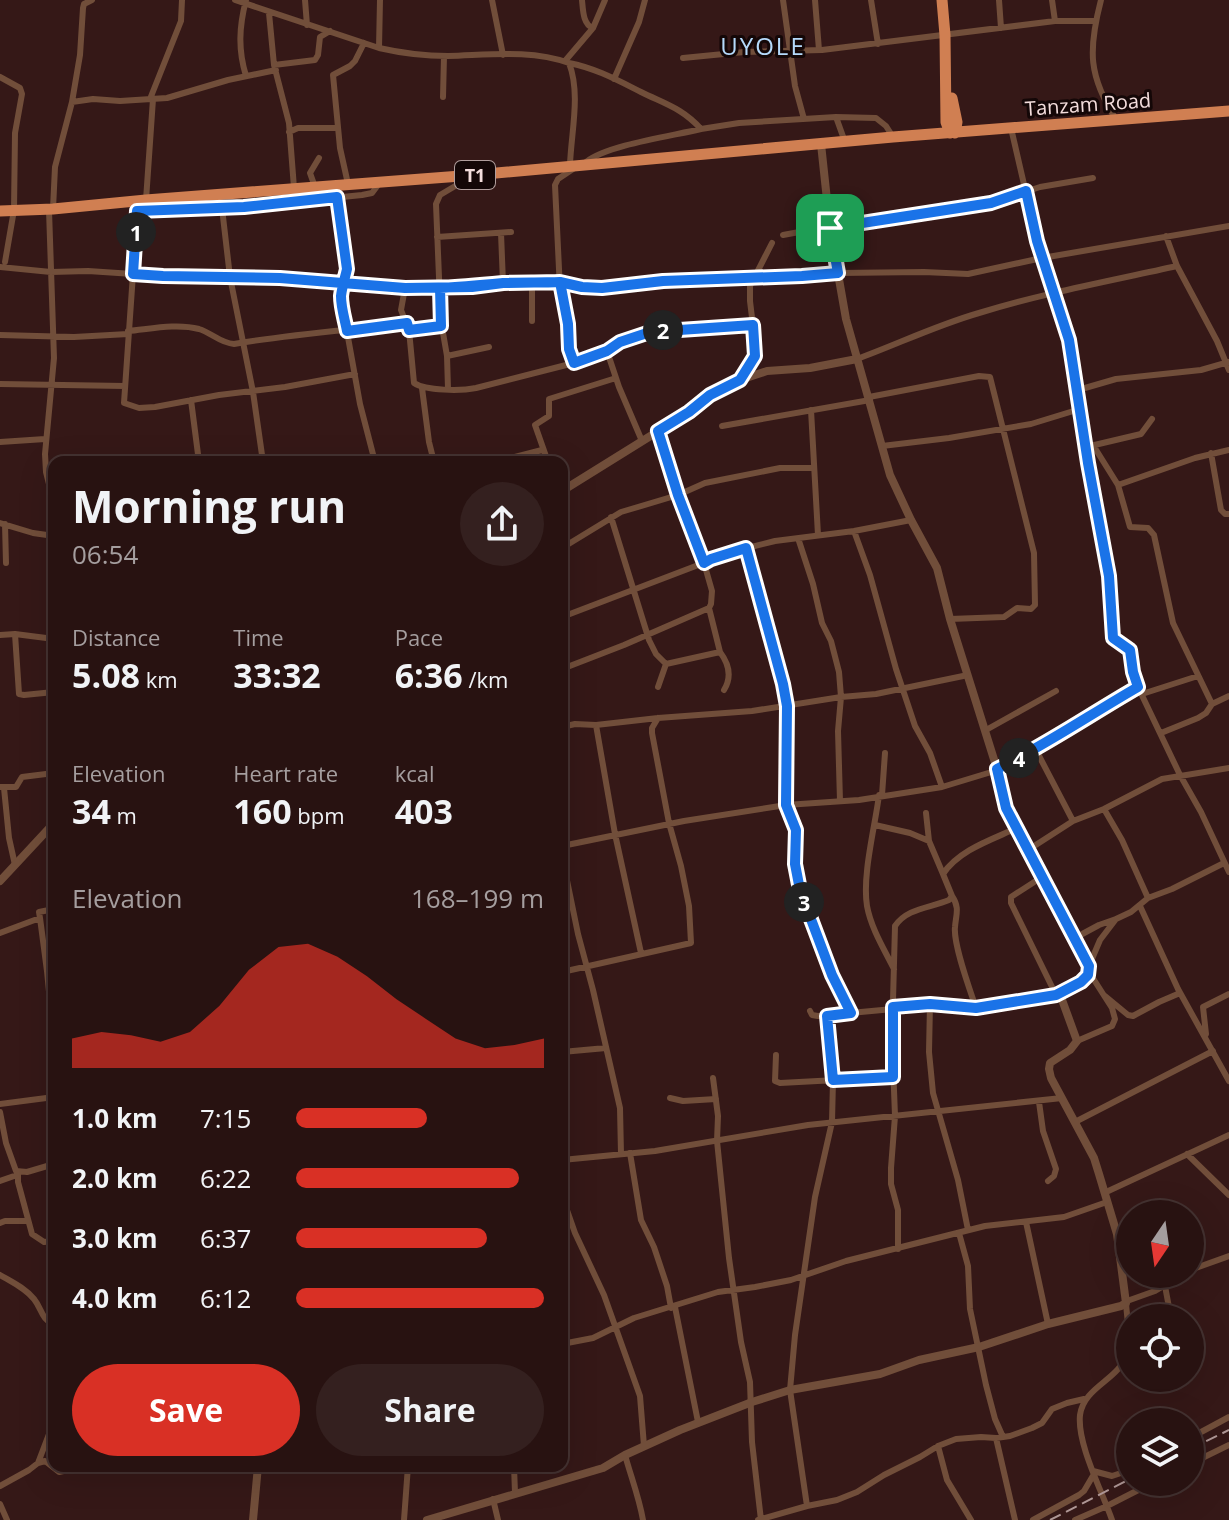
<!DOCTYPE html>
<meta charset="utf-8">
<style>
:root{--surface:#281211;--page:#34201f;--text:#f1f3f6;--muted:#a59e9f;--line:#443231;--accent:#d93025}
body{margin:0;font-family:"Open Sans",sans-serif;background:var(--page);color:var(--text);height:100vh;display:flex;flex-direction:column;font-size:30px;white-space:nowrap}
*{box-sizing:border-box;margin:0}
p{font-size:26px;color:var(--muted)}
.icon{flex:none;width:44px;height:44px;fill:none;stroke:currentColor;stroke-width:2;stroke-linecap:round;stroke-linejoin:round}
.map{position:relative;flex:1;overflow:hidden}
.details{position:absolute;left:48px;top:456px;width:520px;height:1016px;display:flex;flex-direction:column;background:var(--surface);border-radius:16px;box-shadow:0 8px 32px #0002,0 0 0 2px var(--line)}
.details>*{flex:none}
.needle{width:52px;rotate:193deg}
.tools{position:absolute;left:1116px;top:1200px;display:grid;gap:16px}
.tools a{display:grid;place-items:center;width:88px;height:88px;border-radius:50%;background:var(--surface);box-shadow:0 8px 32px #0002,0 0 0 2px var(--line);font-size:40px}
.pin{position:absolute;display:grid;place-items:center;width:68px;height:68px;color:#fff;margin:-34px;border-radius:16px;box-shadow:0 4px 12px #0006}
.km{position:absolute;width:40px;height:40px;margin:-20px;border-radius:50%;background:#222;color:#fff;font-size:22px;line-height:40px;text-align:center}
.round{display:grid;place-items:center;flex:none;width:84px;height:84px;border-radius:42px;background:var(--page)}
.summary{display:flex;align-items:center;justify-content:space-between;height:136px;padding:0 24px}
h1{font-size:44px;font-weight:700;line-height:60px}
.stats{display:grid;grid-template-columns:repeat(3,1fr);gap:12px;height:136px;padding:8px 24px}
.stats div{display:grid;align-content:center}
.stats b{font-size:34px;font-weight:700}
.stats small{font-size:22px;font-weight:400}
.stats p{font-size:22px}
.chart{height:224px;padding:16px 24px}
.chart p{display:flex;justify-content:space-between}
.chart svg{width:100%;height:144px;margin-top:8px;fill:var(--accent);opacity:.7}
.action{display:flex;gap:16px;margin-top:auto;padding:16px 24px}
.action a{flex:1;height:92px;border-radius:48px;background:var(--accent);color:#fff;font-size:32px;font-weight:700;line-height:92px;text-align:center}
.action a+a{background:var(--page);color:var(--text)}
ul{padding:0 24px;list-style:none;font-size:26px}
li{display:grid;grid-template-columns:128px 96px 1fr;align-items:center;height:60px}
li i{height:20px;border-radius:10px;background:var(--accent)}
.map>svg:first-child{display:block}
.lines{fill:none;stroke-linecap:round;stroke-linejoin:round}
.minor{stroke:#714e3a;stroke-width:6}
.tertiary{stroke:#714e3a;stroke-width:8}
.trunk{stroke:#d07f52;stroke-width:11}
.rail{stroke:#ae9695;stroke-width:2;stroke-dasharray:12 6;stroke-linecap:butt}
.route-casing{stroke:#fff;stroke-width:16}
.route{stroke:#1a73e8;stroke-width:10}
.labels{text-anchor:middle;dominant-baseline:central;stroke-width:6;stroke-linejoin:round;paint-order:stroke}
.shield{fill:#140707;stroke:#b09d9c;stroke-width:2}
.shield-label{font-size:18px;font-weight:bold;fill:#f3dddc}
.street-label{font-size:20px;fill:#f3dddc;stroke:#140707}
.quarter-label{font-size:24px;letter-spacing:2px;fill:#b5dafb;stroke:#140707}
</style>
<div class="map">
<svg width="1229" height="1520" viewBox="0 0 1229 1520">
<rect width="100%" height="100%" fill="#351817"/>
<g class="lines">
<path class="minor" d="M235,0l144,48c22,5 46,8 69,8 40,-1 83,-7 121,7 12,31 2,70 1,102
M246,0c-7,27 -8,50 0,76
M305,0l2,25
M492,0l11,55
M582,0c1,10 1,25 11,28
M783,0l12,86 9,33
M815,0l4,50
M871,0l7,44
M999,0l2,28
M1052,0l3,21
M1101,0c-13,50 -13,76 16,121
M269,13l5,52 15,58 5,65
M379,48l1,-48
M683,58l61,-6 78,-2 233,-29h41
M565,61l28,-33 12,-28
M569,63c26,5 48,17 72,29 24,12 41,16 60,37l38,-6 97,-6 40,1 10,8 7,11
M274,65l41,-5 3,-5 2,-18 10,-6
M0,77l20,11 2,6 -7,39 -1,77 -9,52
M614,79l25,-57 6,-22
M443,97l1,-41
M150,99l31,-78 1,-21
M72,102l21,-3 27,2 47,-3 61,-18 48,-10
M836,117l9,25
M1011,128l26,113 32,99 29,180 11,56 4,62 17,12 3,22 5,15 42,88 21,37 28,60
M289,132l9,-4h40
M586,162c21,-17 86,-26 115,-33
M573,169l-15,10 -3,6 5,105 8,34 1,25 5,14
M348,184l-8,-36 -7,-73 17,-9 5,-5 9,-18
M315,187l-5,-14 9,-15
M337,197l10,72 -6,26 1,9 18,100 15,58
M146,200l7,-101
M138,202l-14,201 15,5 16,-1 64,-12 66,-8 70,-13
M222,208l8,69 23,115 10,70
M53,209l2,-42 17,-65 8,-47 3,-47 1,-4 8,-4
M49,210l5,148 -9,96 1,18 8,32
M137,211l107,-4 118,-12 10,-2 9,-12
M501,233l2,50
M783,235l65,-12 143,-20 49,-16 53,-9
M1166,236l11,30 40,75 12,29
M437,237l74,-5
M0,267l51,5 37,-1 75,5 117,2 125,10 67,-1 31,-4 57,-1 22,5 20,1 61,-7 139,-5 36,-3 86,-1 44,2 74,-16 187,-32
M532,283v38
M405,288l-4,22 8,20 5,53c12,8 47,8 62,5l98,-25 33,-12 13,-9 30,-10 103,-7
M441,326l-5,-122 4,-9 27,-16
M409,330l29,-5 4,2 5,29 1,33
M128,331c22,-2 49,-8 71,-2 13,4 21,14 35,15 58,-10 116,-14 173,-21
M0,335l74,2 54,-3
M607,351l12,36 23,54
M447,356l42,-9
M857,359c41,-15 80,-34 122,-46 65,-20 131,-32 198,-47
M740,380l13,-21 3,-8 -6,-50v-15l22,-43
M0,384l125,2
M422,388l7,54 5,20
M1078,390l38,-11 85,-9 28,-8
M869,397l110,-21 11,1 44,176 1,52 -4,4 -14,-1 -13,9 -54,2
M191,400l8,62
M811,410l7,125
M722,426l148,-26
M0,442l45,-3
M1093,445l25,40
M882,446l67,-8 82,-14 49,-15
M1086,447l55,-13 11,-15
M1211,453l10,57 4,4h4
M485,462l26,-4 31,-8
M548,462l-13,-37 14,-9v-17l67,-21
M611,517l38,123 7,14 10,10 54,-12 -11,-44
M0,523l33,10 21,3
M5,524l1,39
M854,531l16,44 26,94 19,57 15,27 12,34
M798,538l15,46 9,39 9,18 8,31 2,25 -3,34 2,70
M562,548l59,-36 57,-17 27,-12 75,-15h34
M746,548l37,136 4,22 -1,99 10,25 -1,34 10,42 27,69 19,38
M562,617l173,-66 40,-10 79,-10 57,-11
M15,634l4,60 5,1 30,-3
M0,635l15,-1 39,5
M720,652c9,12 12,25 4,38
M562,669l62,-24 85,-37 2,-4 1,-13 -8,-28 -26,-68 -20,-64
M658,687l8,-23
M1142,694l56,-18
M1212,704l-39,-81 -19,-88 -6,-7 -18,-1 -12,-42 77,-27 34,-8
M596,725l19,109 26,119
M562,727l13,-3 21,1 62,-7 94,-7 89,-14 35,-3 92,-19
M986,730l70,-39
M1161,733l37,-15 8,-5 6,-9 17,-8
M1036,750l37,71
M997,769l39,-19 37,-23 37,-25 28,-15
M0,787h16l6,-10 32,-4
M4,788l5,50 6,27
M879,795c-4,32 -17,80 -12,111 4,22 17,43 27,63
M882,795l3,-42
M1104,809l18,31 26,58
M926,813l3,28 14,33
M875,825l35,8 19,8
M562,846l122,-25 102,-16 73,-5 83,-13 56,-17
M1028,850l45,-29 31,-12 58,-30 67,-11
M562,856l16,78 15,56 27,118 1,46
M1042,877l-28,18 -3,2v6l45,92
M952,896c8,12 4,18 3,31 -2,17 15,63 21,81
M1140,906l38,83 51,92
M40,918l7,53 7,72
M0,933l40,-15 -1,-6 15,-3
M1073,939l26,-14 17,-6
M1089,966l11,-26 16,-21 15,-7 17,-14 24,-9 52,-26
M562,972l129,-29 -2,-37 -8,-40 -12,-43 -17,-90v-5l6,-10
M1105,996l23,19 5,1 26,-14 21,-9
M930,1004l-1,48 4,41 25,87 10,50
M893,1007l37,-3 46,4 80,-13 7,-4
M810,1011l2,4 6,1 75,-7
M1206,1034l-3,-27 26,-13
M1077,1041l35,-15 3,-7 -3,-11 -23,-36
M562,1052l44,-4
M776,1055l-1,26 5,2 113,-6
M713,1078l5,38 -1,25 12,117 12,84 9,40 2,60 9,78
M670,1098l13,3 33,-2
M1039,1102l4,29 13,38 -2,7 -6,5
M0,1104l54,-7
M0,1112l6,31 10,28 11,1 27,-8
M1075,1122l138,-71
M630,1153l11,67 13,27 13,39 4,22
M1187,1154l42,41
M562,1160l93,-9 153,-26 254,-27
M51,1165l3,58
M18,1173v9l14,52 12,8 10,-1
M0,1181l17,-6
M1104,1193l125,-58
M562,1196l13,37 29,62 36,101 4,50
M1026,1222l22,102
M0,1223l5,-2h23
M959,1233l9,33 2,43 16,76 9,34 8,18
M898,1249v-39l-7,-26v-16l4,-52 -3,-78 3,-112c12,-18 35,-18 54,-26l3,-4 -9,-22c16,-24 48,-34 74,-46
M1190,1270l39,-14
M0,1275c12,7 25,13 34,24 8,10 7,20 20,26
M1165,1286l6,32
M1127,1301l28,-10 29,-17
M675,1307l23,115
M562,1344l31,-6 41,-20 84,-26 37,-5 36,-7 55,-19 139,-35 79,-9 43,-15
M996,1438l19,82
M1190,1438l39,-21
M938,1446l9,34 24,40
M625,1455c6,22 14,42 18,65
M38,1463l7,-2 14,11 27,-6
M1190,1464l39,-19
M514,1466l1,27
M1093,1471l19,5 18,-6
M0,1486l29,-16 9,-7 16,-42
M493,1499l5,21
M0,1504l7,16
M807,1506l-17,-116 5,-55 20,-138 17,-75 1,-42 -6,-64
M404,1520l4,-54
M758,1520l49,-14 30,-6 20,-8 27,-17 36,-18 18,-11 18,-7 25,-2 15,1 14,-2 22,-8 10,-5 10,-14 15,-6 17,-4
M1033,1520l46,-25 5,-4 10,-17
M1075,1520l32,-14 47,-24
M1112,1520c-10,-29 -35,-76 -32,-105 4,-29 40,-35 47,-62 4,-15 0,-34 -1,-50"/>
<path class="tertiary" d="M562,491l127,-79 21,-17 30,-15 27,-9 43,-3 47,-9
M0,881l54,-58
M253,1520l5,-54
M427,1520l176,-52 22,-13 55,-25 72,-28 38,-12 90,-16 39,-14 60,-13 69,-23 73,-18 5,-3 -9,-69 -18,-60 -5,-16 -43,-80 -2,-9 1,-6 20,-13 7,-9 -16,-44 1,-4 24,-15 2,-3 1,-6 -83,-161 -9,-39 -47,-150 -13,-51 -26,-48 -21,-45 -44,-156 -16,-91 -9,-84"/>
<path class="trunk" d="M942,0l3,35 1,87 4,11
M952,98l5,24 -2,11
M0,211l53,-2 93,-9 328,-25 419,-38 336,-26"/>
<path class="rail" d="M1190,1449l39,-19
M1050,1520l80,-41"/>
</g>
<g class="lines">
<defs>
<path id="route" d="M830,228l8,45 -36,3 -139,5 -61,7 -20,-1 -22,-5 -57,1 -31,4 -67,1 -125,-10 -117,-2 -30,-2 4,-63 107,-4 93,-10 10,72c-2,9 -5,18 -6,27 0,12 4,24 6,35l60,-8 2,7 32,-4 -1,-38c21,-1 42,-3 63,-5 19,-1 38,0 57,-1l8,42 1,25 5,14 33,-12 13,-9 30,-10 103,-7 2,31 -15,24 -30,15 -21,17 -31,19 20,64 26,68 7,-4 35,-11 37,136 4,22 -1,99 10,25 -1,34 5,26 32,85 19,38 -24,3 6,64 60,-3v-70l37,-3 46,4 80,-13 25,-13 7,-7 1,-9 -83,-158 -9,-39c49,-24 94,-55 141,-82l-5,-15 -3,-22 -17,-12 -4,-62 -21,-113 -19,-123 -32,-99 -11,-50 -35,12 -161,25"/>
</defs>
<use href="#route" class="route-casing"/>
<use href="#route" class="route"/>
</g>
<g class="labels">
<rect class="shield" x="455" y="161" width="40" height="28" rx="6"/>
<g class="shield-label">
<text x="475" y="175">T1</text>
</g>
<g class="street-label">
<text transform="translate(1088 104) rotate(-4)">Tanzam Road</text>
</g>
<g class="quarter-label">
<text x="763" y="45">UYOLE</text>
</g>
</g>
</svg>
<div class="tools">
<a><svg class="needle" viewBox="-14 -14 28 28"><path d="M0-13l5 13h-10z" fill="#e53935"/><path d="M0 13l5-13h-10z" fill="#a59e9f"/></svg></a>
<a><svg class="icon" aria-label="locate" viewBox="0 0 24 24"><circle cx="12" cy="12" r="6"/><path d="M12 2v4M12 18v4M2 12h4M18 12h4"/></svg></a>
<a><svg class="icon" aria-label="layers" viewBox="0 0 24 24"><path d="M12 4l9 5-9 5-9-5zM3 14l9 5 9-5"/></svg></a>
</div>
<div class="pin" style="left:830px;top:228px;background:#1e9e55"><svg class="icon" aria-label="arrive" viewBox="0 0 24 24"><path d="M6 21V4h12l-3 4 3 4H6"/></svg></div>
<b class="km" style="left:136px;top:232px">1</b>
<b class="km" style="left:663px;top:330px">2</b>
<b class="km" style="left:804px;top:902px">3</b>
<b class="km" style="left:1019px;top:758px">4</b>
<section class="details">
<div class="summary"><div><h1>Morning run</h1><p>06:54</p></div><a class="round"><svg class="icon" aria-label="share" viewBox="0 0 24 24"><path d="M12 15V3M7 8l5-5 5 5M5 13v7h14v-7"/></svg></a></div>
<div class="stats">
<div><p>Distance</p><b>5.08<small> km</small></b></div>
<div><p>Time</p><b>33:32</b></div>
<div><p>Pace</p><b>6:36<small> /km</small></b></div>
</div>
<div class="stats">
<div><p>Elevation</p><b>34<small> m</small></b></div>
<div><p>Heart rate</p><b>160<small> bpm</small></b></div>
<div><p>kcal</p><b>403</b></div>
</div>
<div class="chart"><p><span>Elevation</span>168–199 m</p>
<svg viewBox="0 0 160 44" preserveAspectRatio="none"><path d="M0 44V35L10 33L20 34L30 36L40 33L50 25L60 14L70 7L80 6L90 10L100 16L110 23L120 29L130 35L140 38L150 37L160 35V44z"/></svg>
</div>
<ul>
<li><b>1.0 km</b>7:15<i style="width:53%"></i></li>
<li><b>2.0 km</b>6:22<i style="width:90%"></i></li>
<li><b>3.0 km</b>6:37<i style="width:77%"></i></li>
<li><b>4.0 km</b>6:12<i style="width:100%"></i></li>
</ul>
<div class="action"><a>Save</a><a>Share</a></div>
</section>
</div>
